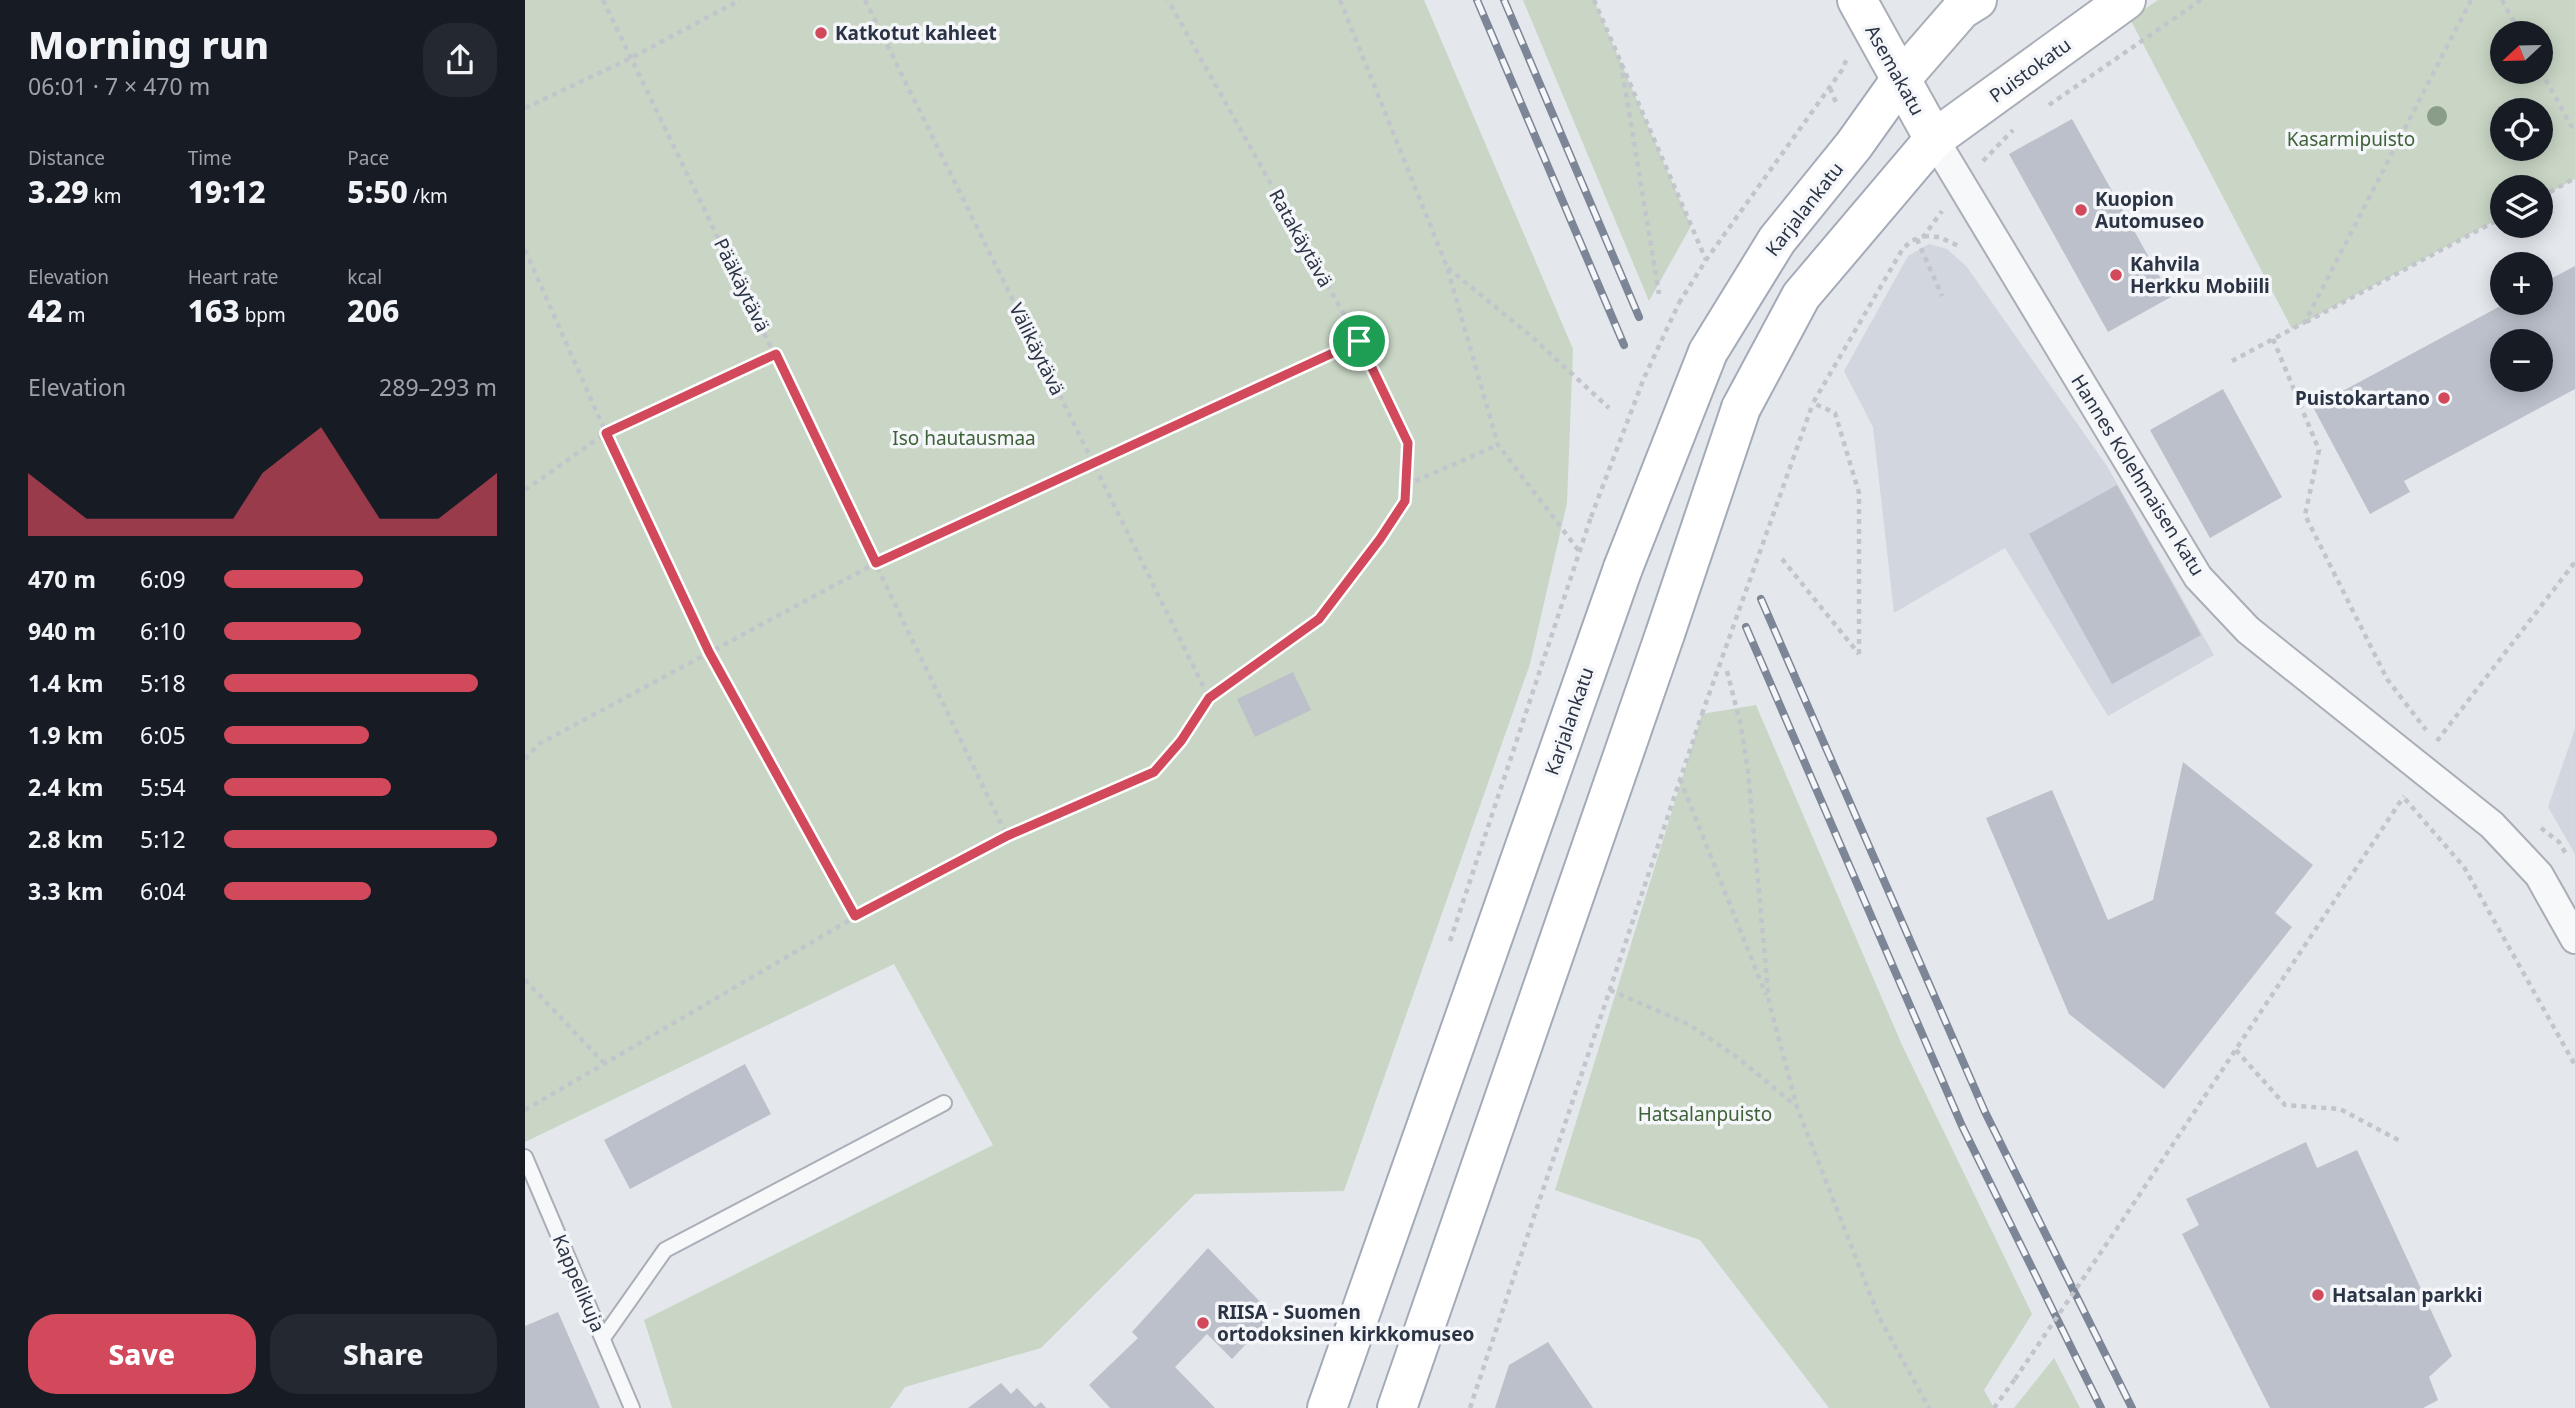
<!DOCTYPE html>
<meta charset="utf-8">
<style>
:root{--surface:#171b24;--page:#242831;--text:#f1f3f6;--muted:#9ea1a6;--accent:#d1495b}
body{margin:0;font-family:"Noto Sans",sans-serif;background:var(--page);color:var(--text);height:100vh;display:flex;flex-direction:column;font-size:26px;white-space:nowrap}
*{box-sizing:border-box;margin:0}
p{font-size:23px;color:var(--muted)}
.icon{flex:none;width:38px;height:38px;fill:none;stroke:currentColor;stroke-width:2;stroke-linecap:round;stroke-linejoin:round}
.map{position:relative;flex:1;overflow:hidden}
.panel{display:flex;flex-direction:column;background:var(--surface);width:525px}
.panel>*{flex:none}
.needle{width:46px;rotate:248deg}
.fabs{position:absolute;left:1965px;top:21px;display:grid;gap:14px}
.fabs a{display:grid;place-items:center;width:63px;height:63px;border-radius:50%;background:var(--surface);box-shadow:0 4px 18px #0003;font-size:35px}
.pin{position:absolute;display:grid;place-items:center;width:60px;height:60px;color:#fff;margin:-30px;border:4px solid #fff;border-radius:50%;box-shadow:0 2px 7px #0007}
.round{display:grid;place-items:center;flex:none;width:74px;height:74px;border-radius:28px;background:var(--page)}
.head{display:flex;align-items:center;justify-content:space-between;height:119px;padding:0 28px}
h1{font-size:38px;font-weight:800;line-height:52px}
.stats{display:grid;grid-template-columns:repeat(3,1fr);gap:10px;height:119px;padding:7px 28px}
.stats div{display:grid;align-content:center}
.stats b{font-size:30px;font-weight:800}
.stats small{font-size:19px;font-weight:400}
.stats p{font-size:19px}
.chart{height:196px;padding:14px 28px}
.chart p{display:flex;justify-content:space-between}
.chart svg{width:100%;height:126px;margin-top:7px;fill:var(--accent);opacity:.7}
.button{display:flex;gap:14px;margin-top:auto;padding:14px 28px}
.button a{flex:1;height:80px;border-radius:28px;background:var(--accent);color:#fff;font-size:28px;font-weight:800;line-height:80px;text-align:center}
.button a+a{background:var(--page);color:var(--text)}
ul{padding:0 28px;list-style:none;font-size:23px}
li{display:grid;grid-template-columns:112px 84px 1fr;align-items:center;height:52px}
li i{height:18px;border-radius:9px;background:var(--accent)}
main{display:flex;flex:1;min-height:0}
.map>svg:first-child{display:block}
.built{fill:#d2d6de}
.green{fill:#c9d6c5;fill-rule:evenodd}
.building{fill:#bbc0ca;fill-rule:evenodd}
.lines{fill:none;stroke-linecap:round;stroke-linejoin:round}
.lane-casing{stroke:#a9aeb7;stroke-width:18}
.street-casing{stroke:#a9aeb7;stroke-width:32}
.secondary-casing{stroke:#a9aeb7;stroke-width:42}
.primary-casing{stroke:#a3abb8;stroke-width:42}
.path{stroke:#c2c5cb;stroke-width:4.5;stroke-dasharray:5 5;stroke-linecap:butt}
.lane{stroke:#f7f8fa;stroke-width:14}
.street{stroke:#f7f8fa;stroke-width:28}
.secondary{stroke:#fff;stroke-width:38}
.primary{stroke:#fff;stroke-width:38}
.rail-casing{stroke:#7d8696;stroke-width:8}
.rail{stroke:#f4f6f9;stroke-width:5;stroke-dasharray:16;stroke-linecap:butt}
.primary-bridge-casing{stroke:#a3abb8;stroke-width:42;stroke-linecap:butt}
.path-bridge{stroke:#c2c5cb;stroke-width:4.5;stroke-dasharray:5 5;stroke-linecap:butt}
.primary-bridge{stroke:#fff;stroke-width:38}
.tree{fill:#899d89}
.route-casing{stroke:#fff;stroke-width:14}
.route{stroke:#d1495b;stroke-width:9}
.poi-dot{fill:#d1495b;stroke:#f4f6f9;stroke-width:2.5}
.labels{text-anchor:middle;dominant-baseline:central;stroke-width:7;stroke-linejoin:round;paint-order:stroke}
.poi-label{font-size:19px;font-weight:bold;fill:#2b3445;stroke:#f4f6f9;text-anchor:start}
.street-label{font-size:19px;fill:#2b3445;stroke:#f4f6f9}
.park-label{font-size:19px;fill:#3f6138;stroke:#f4f6f9}
</style>
<main>
<section class="panel">
<div class="head"><div><h1>Morning run</h1><p>06:01 · 7 × 470 m</p></div><a class="round"><svg class="icon" aria-label="share" viewBox="0 0 24 24"><path d="M12 15V3M7 8l5-5 5 5M5 13v7h14v-7"/></svg></a></div>
<div class="stats">
<div><p>Distance</p><b>3.29<small> km</small></b></div>
<div><p>Time</p><b>19:12</b></div>
<div><p>Pace</p><b>5:50<small> /km</small></b></div>
</div>
<div class="stats">
<div><p>Elevation</p><b>42<small> m</small></b></div>
<div><p>Heart rate</p><b>163<small> bpm</small></b></div>
<div><p>kcal</p><b>206</b></div>
</div>
<div class="chart"><p><span>Elevation</span>289–293 m</p>
<svg viewBox="0 0 160 44" preserveAspectRatio="none"><path d="M0 44V22L10 30L20 38L30 38L40 38L50 38L60 38L70 38L80 22L90 14L100 6L110 22L120 38L130 38L140 38L150 30L160 22V44z"/></svg>
</div>
<ul>
<li><b>470 m</b>6:09<i style="width:51%"></i></li>
<li><b>940 m</b>6:10<i style="width:50%"></i></li>
<li><b>1.4 km</b>5:18<i style="width:93%"></i></li>
<li><b>1.9 km</b>6:05<i style="width:53%"></i></li>
<li><b>2.4 km</b>5:54<i style="width:61%"></i></li>
<li><b>2.8 km</b>5:12<i style="width:100%"></i></li>
<li><b>3.3 km</b>6:04<i style="width:54%"></i></li>
</ul>
<div class="button"><a>Save</a><a>Share</a></div>
</section>
<div class="map">
<svg width="2050" height="1408" viewBox="0 0 2050 1408">
<rect width="100%" height="100%" fill="#e4e7ec"/>
<path class="built" d="M1404,244l18,5 20,18 140,199 107,189 -106,61 -103,-168 -111,65 -21,-186 -29,-56 64,-115z
M2050,729v125l-27,-47z"/>
<path class="green" d="M0,0h899l149,349 -6,154 -37,161 -186,527 -149,3 -154,154 -136,39 -15,21h-218l-28,-88 349,-175 -99,-181 -369,178z
M998,0h71l97,226 -42,75z
M1633,0h417v179l-34,18v-10h-38l-1,30 -210,112 -162,-310zM1978,33h38v39h-38zM1978,110h38v39h-38z
M1231,705l146,340 130,269 -48,76 10,18h-165l-129,-168 -145,-50 147,-476z
M1529,1358l26,50h-66z"/>
<path class="building" d="M1547,119l99,178 -63,35 -99,-178z
M2050,266v123l-171,92 6,11 -40,22 -57,-107 193,-104h35v-19zM1978,341h38v39h-38z
M1698,389l59,108 -72,41 -60,-108z
M1592,485l84,150 -89,49 -83,-150z
M768,672l18,38 -56,27 -18,-38z
M1658,762l130,103 -38,48 17,14 -128,162 -95,-75 -83,-196 66,-28 56,130 45,-20z
M220,1064l26,50 -141,75 -26,-49z
M1781,1142l11,26 40,-18 95,206 -23,21 9,23 -15,8h-153l-88,-174 17,-9 -13,-26z
M683,1248l65,67 -41,44 -25,-25 -32,33 40,41h-105l-21,-23 49,-47 -6,-6z
M33,1312l42,96h-75v-82z
M1023,1342l45,66h-98l14,-43z
M476,1383l10,11 6,-6 18,19 6,-5 5,6h-78z"/>
<g class="lines">
<defs>
<path id="lane" d="M0,1157l107,251
M78,1338l62,-88 279,-147"/>
<path id="street" d="M1409,139l264,438 50,53 244,195 47,50 36,64"/>
<path id="secondary" d="M1332,0l77,139 192,-139
M1376,79l60,-69 16,-10"/>
<path id="primary" d="M1183,352l69,-112 77,-95 47,-66
M1216,408l60,-112 133,-157
M802,1408l296,-840
M872,1408l268,-774"/>
</defs>
<use href="#lane" class="lane-casing"/>
<use href="#street" class="street-casing"/>
<use href="#secondary" class="secondary-casing"/>
<use href="#primary" class="primary-casing"/>
<path class="path" d="M78,0l404,836
M340,0l344,698
M815,0l107,267 51,178 81,106
M1069,0l112,260
M1977,0l18,33
M1096,63l38,231
M2016,71l34,62
M1305,88l7,17
M1524,105l152,-105
M0,108l106,-50 109,-58
M1458,161l30,-31
M2016,197l34,-19
M1399,236l15,1 22,10
M1392,239l25,57
M0,250l81,183 103,219 146,265
M923,268l84,69 77,71
M1154,303l27,-43 136,-190 6,-14
M1781,322l197,-105
M1748,339l46,111 -14,65 82,164 39,51
M1707,361l73,-39 166,-322
M881,485l92,-40
M0,490l81,-57 170,-79
M1257,559l77,95
M1334,654v-161l-24,-80 -22,-10 89,-153 9,-9 13,-5 18,-25
M1202,671l14,55 7,45 21,231 28,105 82,210 50,91
M1912,741l138,-179
M0,759l14,-15 337,-181 483,-222
M1155,779l86,216
M1880,799l59,68 111,198
M2016,828l18,14 7,12
M925,941l141,-424
M0,980l78,82
M1085,990l78,34 49,33 59,49
M1711,1050l49,55 55,4 62,33
M0,1110l330,-193 152,-81 147,-64 27,-31 28,-43 110,-79 61,-80 25,-38 3,-58 -49,-102 -191,-341
M1591,1230l288,-434
M945,1408l232,-694
M1469,1408l21,-29"/>
<use href="#lane" class="lane"/>
<use href="#street" class="street"/>
<use href="#secondary" class="secondary"/>
<use href="#primary" class="primary"/>
<defs>
<path id="rail" d="M952,0l147,345
M979,0l135,317
M1236,599l224,513 147,296
M1221,627l216,499 139,282"/>
</defs>
<use href="#rail" class="rail-casing"/>
<use href="#rail" class="rail"/>
<defs>
<path id="primary-bridge" d="M1098,568l85,-216
M1140,634l76,-226"/>
</defs>
<use href="#primary-bridge" class="primary-bridge-casing"/>
<path class="path-bridge" d="M1066,517l53,-139 35,-75
M1177,714l111,-311
M1490,1379l101,-149"/>
<use href="#primary-bridge" class="primary-bridge"/>
</g>
<circle class="tree" cx="1912" cy="116" r="10"/>
<g class="lines">
<defs>
<path id="route" d="M834,341l49,102 -3,58 -25,38 -61,80 -110,79 -28,43 -27,31 -147,64 -152,80 -146,-264 -103,-219 170,-79 100,209z"/>
</defs>
<use href="#route" class="route-casing"/>
<use href="#route" class="route"/>
</g>
<g class="poi-dot">
<circle cx="296" cy="33" r="7"/>
<circle cx="1556" cy="210" r="7"/>
<circle cx="1591" cy="275" r="7"/>
<circle cx="1919" cy="398" r="7"/>
<circle cx="1793" cy="1295" r="7"/>
<circle cx="678" cy="1323" r="7"/>
</g>
<g class="labels">
<g class="poi-label">
<text x="310" y="33">Katkotut kahleet</text>
<text x="1570" y="199">Kuopion<tspan x="1570" dy="22">Automuseo</tspan></text>
<text x="1605" y="264">Kahvila<tspan x="1605" dy="22">Herkku Mobiili</tspan></text>
<text x="1905" y="398" text-anchor="end">Puistokartano</text>
<text x="1807" y="1295">Hatsalan parkki</text>
<text x="692" y="1312">RIISA - Suomen<tspan x="692" dy="22">ortodoksinen kirkkomuseo</tspan></text>
</g>
<g class="street-label">
<text transform="translate(1370 70) rotate(61)">Asemakatu</text>
<text transform="translate(1505 70) rotate(-36)">Puistokatu</text>
<text transform="translate(1279 209) rotate(-52)">Karjalankatu</text>
<text transform="translate(776 238) rotate(61)">Ratakäytävä</text>
<text transform="translate(217 285) rotate(64)">Pääkäytävä</text>
<text transform="translate(512 349) rotate(64)">Välikäytävä</text>
<text transform="translate(1613 475) rotate(58)">Hannes Kolehmaisen katu</text>
<text transform="translate(1044 721) rotate(-71)">Karjalankatu</text>
<text transform="translate(54 1283) rotate(67)">Kappelikuja</text>
</g>
<g class="park-label">
<text x="1826" y="139">Kasarmipuisto</text>
<text x="439" y="438">Iso hautausmaa</text>
<text x="1180" y="1114">Hatsalanpuisto</text>
</g>
</g>
</svg>
<div class="fabs">
<a><svg class="needle" viewBox="-14 -14 28 28"><path d="M0-13l5 13h-10z" fill="#e53935"/><path d="M0 13l5-13h-10z" fill="#9ea1a6"/></svg></a>
<a><svg class="icon" aria-label="locate" viewBox="0 0 24 24"><circle cx="12" cy="12" r="6"/><path d="M12 2v4M12 18v4M2 12h4M18 12h4"/></svg></a>
<a><svg class="icon" aria-label="layers" viewBox="0 0 24 24"><path d="M12 4l9 5-9 5-9-5zM3 14l9 5 9-5"/></svg></a>
<a>+</a>
<a>−</a>
</div>
<div class="pin" style="left:834px;top:341px;background:#1e9e55"><svg class="icon" aria-label="arrive" viewBox="0 0 24 24"><path d="M6 21V4h12l-3 4 3 4H6"/></svg></div>
</div>
</main>
